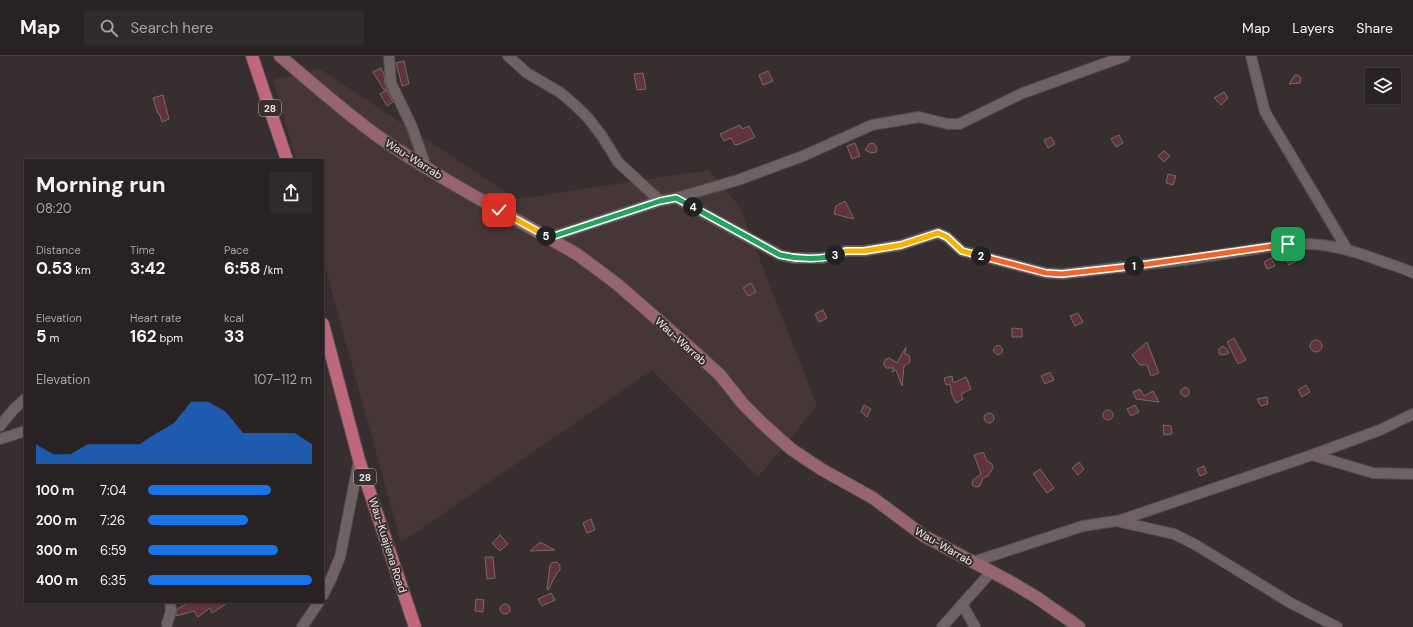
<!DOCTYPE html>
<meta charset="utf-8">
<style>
:root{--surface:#292223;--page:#312a2b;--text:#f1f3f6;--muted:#a5a4a6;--line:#453f41;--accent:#1a73e8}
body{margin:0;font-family:"DM Sans",sans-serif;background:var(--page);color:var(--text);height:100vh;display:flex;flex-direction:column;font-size:15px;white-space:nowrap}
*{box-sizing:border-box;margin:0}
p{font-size:13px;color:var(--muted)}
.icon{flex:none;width:22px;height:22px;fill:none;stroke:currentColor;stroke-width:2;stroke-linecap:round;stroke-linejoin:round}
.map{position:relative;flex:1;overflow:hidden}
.panel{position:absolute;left:24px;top:103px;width:300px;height:444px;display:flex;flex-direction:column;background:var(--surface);border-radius:0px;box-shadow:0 1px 3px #0004,0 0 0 1px var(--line)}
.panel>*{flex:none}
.buttons{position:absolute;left:1365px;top:12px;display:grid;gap:8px}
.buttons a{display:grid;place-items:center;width:36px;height:36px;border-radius:0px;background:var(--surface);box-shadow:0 1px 3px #0004,0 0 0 1px var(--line);font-size:20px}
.pin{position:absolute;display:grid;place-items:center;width:34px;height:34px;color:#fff;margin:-17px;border-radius:8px;box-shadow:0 2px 6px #0006}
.km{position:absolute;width:20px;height:20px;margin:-10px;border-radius:50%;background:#222;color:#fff;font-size:11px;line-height:20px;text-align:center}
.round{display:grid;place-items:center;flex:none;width:42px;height:42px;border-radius:0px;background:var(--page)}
.overview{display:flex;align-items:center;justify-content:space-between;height:68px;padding:0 12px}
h1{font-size:22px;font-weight:700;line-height:30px}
.figures{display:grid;grid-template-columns:repeat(3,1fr);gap:6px;height:68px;padding:4px 12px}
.figures div{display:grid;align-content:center}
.figures b{font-size:17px;font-weight:700}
.figures small{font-size:11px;font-weight:400}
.figures p{font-size:11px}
.chart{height:112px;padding:8px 12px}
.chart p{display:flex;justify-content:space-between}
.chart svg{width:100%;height:72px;margin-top:4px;fill:var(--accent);opacity:.7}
ul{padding:0 12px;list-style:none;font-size:13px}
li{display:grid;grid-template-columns:64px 48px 1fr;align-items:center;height:30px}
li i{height:10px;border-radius:5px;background:var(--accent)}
header{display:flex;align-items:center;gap:24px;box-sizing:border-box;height:56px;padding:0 20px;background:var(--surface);border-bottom:1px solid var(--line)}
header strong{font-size:19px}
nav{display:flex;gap:22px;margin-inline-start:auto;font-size:14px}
.search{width:280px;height:36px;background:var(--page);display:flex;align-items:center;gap:10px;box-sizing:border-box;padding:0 14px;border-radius:0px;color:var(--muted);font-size:15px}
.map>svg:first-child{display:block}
.built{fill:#463638}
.building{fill:#62333c;stroke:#756a6b}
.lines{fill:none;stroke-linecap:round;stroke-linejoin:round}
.minor-casing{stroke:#554d4e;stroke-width:12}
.secondary-casing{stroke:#554d4e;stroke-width:14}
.primary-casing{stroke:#554d4e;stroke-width:14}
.minor{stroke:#6e6264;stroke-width:10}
.secondary{stroke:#976570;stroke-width:12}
.primary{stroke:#c1677b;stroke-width:12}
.split-1-casing{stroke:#fff;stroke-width:8}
.split-2-casing{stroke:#fff;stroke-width:8}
.split-3-casing{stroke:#fff;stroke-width:8}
.split-4-casing{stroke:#fff;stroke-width:8}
.split-5-casing{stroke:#fff;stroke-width:8}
.split-6-casing{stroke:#fff;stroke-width:8}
.split-1{stroke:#f0652b;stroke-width:5}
.split-2{stroke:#f0652b;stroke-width:5}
.split-3{stroke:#f5b400;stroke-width:5}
.split-4{stroke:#22a559;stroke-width:5}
.split-5{stroke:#22a559;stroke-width:5}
.split-6{stroke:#f5b400;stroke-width:5}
.labels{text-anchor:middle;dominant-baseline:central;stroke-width:4;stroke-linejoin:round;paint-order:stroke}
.shield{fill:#372e2f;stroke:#b9b2b3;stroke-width:1}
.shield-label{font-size:10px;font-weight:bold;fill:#f1eaeb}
.street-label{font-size:11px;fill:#f1eaeb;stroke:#372e2f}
</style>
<header>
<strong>Map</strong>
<div class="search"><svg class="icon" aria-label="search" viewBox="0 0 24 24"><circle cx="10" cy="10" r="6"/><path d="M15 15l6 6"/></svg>Search here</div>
<nav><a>Map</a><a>Layers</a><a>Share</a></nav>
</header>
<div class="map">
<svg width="1413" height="571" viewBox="0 0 1413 571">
<rect width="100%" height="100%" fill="#372e2f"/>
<path class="built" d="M320,13l196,130 193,-29 30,36 78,200 -59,71 -106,-107 -251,173 -78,-284v-99h-27l-23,-80z"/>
<path class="building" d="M404,5l5,23 -7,2 -6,-23z
M381,12l3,6 1,10 2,5 -3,1 -11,-18z
M768,15l5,10 -10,4 -4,-10z
M643,17l3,16 -9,1 -3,-16z
M1295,19h3l3,3 -1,5 -11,1z
M387,34l6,12 -6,4 -7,-12z
M1224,36l4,6 -7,7 -7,-7z
M163,39l6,24 -7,3 -3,-9 -1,1 -5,-16z
M740,69l2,4 7,-3 6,11 -18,8v-1l-2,1 -4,-7 -7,3 -4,-7z
M1119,79l4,8 -7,4 -5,-8z
M1051,81l4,7 -7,4 -4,-8z
M855,87l5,13 -8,3 -5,-13z
M873,87l4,4 -1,5 -5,1 -6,-3 4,-6z
M1164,95l6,5 -6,6 -6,-6z
M1168,118l8,2 -3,9 -7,-2z
M845,145l9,18 -20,-5 2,-8z
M1294,196l4,8 -9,5 -4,-8z
M1271,202l4,8 -8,3 -3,-7z
M751,227l5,9 -8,4 -5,-8z
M823,254l4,8 -8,4 -4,-8z
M1078,257l5,9 -8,4 -5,-10z
M1012,272l10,1v8h-10z
M1234,282l12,22 -8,4 -11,-22z
M1310 290a6 6 0 1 1 12 0a6 6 0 1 1-12 0Z
M1147,286l12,31 -8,3 -4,-11h-7l-8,-10z
M993.5 294a4.5 4.5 0 1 1 9 0a4.5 4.5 0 1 1-9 0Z
M1222,290l4,2 3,5 -5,2 -5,-1v-5z
M906,291l-1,7 4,1 1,5 -1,3 -5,3 -2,20 -6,-16 -4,2 2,-4h-8l-2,-3v-3l2,-3 3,-1 8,5z
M1050,316l4,8 -9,4 -4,-8z
M952,320l1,7 13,-6 5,12 -10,5 2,5 -7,4 -4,-8 -2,-11 -4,1 -2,-7z
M1306,329l4,7 -8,5 -4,-7z
M1180.5 336a4.5 4.5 0 1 1 9 0a4.5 4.5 0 1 1-9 0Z
M1140,333l4,7 9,-5 6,11 -23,-3 -3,-7z
M1267,341l1,7 -7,2 -4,-7z
M864,349l7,4 -4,8 -6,-5z
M1135,349l4,7 -8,4 -4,-7z
M1103 359a5 5 0 1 1 10 0a5 5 0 1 1-10 0Z
M984 362a5 5 0 1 1 10 0a5 5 0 1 1-10 0Z
M1163,369l8,1 1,8 -8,1z
M983,396l4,9 5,3 1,4 -5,8 -5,2 -3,8 -4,1 -4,-2 1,-5 8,-6 -7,-19z
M1079,406l5,7 -6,6 -6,-7z
M1204,410l3,7 -7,3 -3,-7z
M1040,413l14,19 -7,5 -14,-19z
M591,463l4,11 -8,3 -4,-10z
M500,479l8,9 -8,7 -8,-8z
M539,487h3l13,7 -25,1z
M485,501h8l2,21 -8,1z
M557,506l3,3v5l-3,3 -9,17 -1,-1 3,-24 2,-2z
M551,537l4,7 -13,6 -4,-7z
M476,543l8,1 -1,12 -8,-1z
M190,546h39l-17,11 -2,-5 -12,9 -4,-6 -18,5 1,-7z
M500 553a5 5 0 1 1 10 0a5 5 0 1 1-10 0Z"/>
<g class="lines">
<defs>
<path id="minor" d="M389,0l2,27 21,44 14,40
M508,0l19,17 34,20 14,12 13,13 14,18 16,26 42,39
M1251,0l14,56 82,137
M676,142l104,57 13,3h30l23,-7h18l37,-6 37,-12 9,4 15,14 84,22 16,1 122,-14 104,-16c36,-2 60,5 93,17 11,4 22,7 32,12
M548,182l112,-37 16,-3 62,-18 65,-24 69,-31 47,-8 29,7h11l64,-31 102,-37
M0,370l14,-17 11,-10
M0,383l25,-8
M1312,399l61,18 40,1
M1118,465l194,-66 68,-25 33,-16
M973,506l110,-36 33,-5 58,13 22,11 93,57 48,25
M323,539l8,-16 9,-22 19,-97
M962,548l13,23
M167,568l4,-13 -1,-9
M302,571l17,-25
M942,571l49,-55"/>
<path id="secondary" d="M280,0c32,27 64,56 99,81 63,44 133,79 199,118l39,29 70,61 33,30 23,29 20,20 28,25 30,20 52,29 51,38 85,45 27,16 43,30"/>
<path id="primary" d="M252,0l35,104
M323,268l36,136 56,167"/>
</defs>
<use href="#minor" class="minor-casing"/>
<use href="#secondary" class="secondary-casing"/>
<use href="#primary" class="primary-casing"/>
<use href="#minor" class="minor"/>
<use href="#secondary" class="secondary"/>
<use href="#primary" class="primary"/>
</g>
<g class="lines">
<defs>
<path id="split-1" d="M1134,210l154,-22"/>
<path id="split-2" d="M981,200l65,17 16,1 72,-8"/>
<path id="split-3" d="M835,199l11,-4h18l37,-6 37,-12 9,4 15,14 19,5"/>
<path id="split-4" d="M693,151l87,48c17,4 39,5 55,0"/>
<path id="split-5" d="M546,180l2,2 112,-37 16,-3 17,9"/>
<path id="split-6" d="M499,154l47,26"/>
</defs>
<use href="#split-1" class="split-1-casing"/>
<use href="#split-2" class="split-2-casing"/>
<use href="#split-3" class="split-3-casing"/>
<use href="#split-4" class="split-4-casing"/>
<use href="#split-5" class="split-5-casing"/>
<use href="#split-6" class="split-6-casing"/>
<use href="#split-1" class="split-1"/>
<use href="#split-2" class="split-2"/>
<use href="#split-3" class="split-3"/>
<use href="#split-4" class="split-4"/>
<use href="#split-5" class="split-5"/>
<use href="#split-6" class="split-6"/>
</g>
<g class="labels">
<g class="shield">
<rect x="259" y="44" width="22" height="16" rx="3"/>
<rect x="354" y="413" width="22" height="16" rx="3"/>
</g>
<g class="shield-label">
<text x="270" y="52">28</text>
<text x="365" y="421">28</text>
</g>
<g class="street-label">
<text transform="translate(414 103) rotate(32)">Wau-Warrab</text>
<text transform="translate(681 285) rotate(42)">Wau-Warrab</text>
<text transform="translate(388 489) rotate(72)">Wau-Kuajiena Road</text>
<text transform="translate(944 490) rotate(30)">Wau-Warrab</text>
</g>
</g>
</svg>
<div class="buttons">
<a><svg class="icon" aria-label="layers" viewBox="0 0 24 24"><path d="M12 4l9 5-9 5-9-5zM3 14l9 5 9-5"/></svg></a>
</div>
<div class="pin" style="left:1288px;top:188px;background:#1e9e55"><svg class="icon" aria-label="arrive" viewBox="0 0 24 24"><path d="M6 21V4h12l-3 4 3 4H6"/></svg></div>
<div class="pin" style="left:499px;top:154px;background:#d93025"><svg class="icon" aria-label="check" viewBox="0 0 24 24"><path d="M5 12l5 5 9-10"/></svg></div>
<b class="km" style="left:1134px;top:210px">1</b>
<b class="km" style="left:981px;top:200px">2</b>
<b class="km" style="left:835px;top:199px">3</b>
<b class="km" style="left:693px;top:151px">4</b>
<b class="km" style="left:546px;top:180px">5</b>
<section class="panel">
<div class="overview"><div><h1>Morning run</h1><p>08:20</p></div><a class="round"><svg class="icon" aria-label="share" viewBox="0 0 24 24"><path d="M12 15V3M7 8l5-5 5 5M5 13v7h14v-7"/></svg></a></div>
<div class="figures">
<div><p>Distance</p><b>0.53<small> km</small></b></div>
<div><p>Time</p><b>3:42</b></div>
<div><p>Pace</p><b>6:58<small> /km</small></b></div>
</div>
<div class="figures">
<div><p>Elevation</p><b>5<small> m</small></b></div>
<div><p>Heart rate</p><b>162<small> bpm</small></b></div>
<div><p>kcal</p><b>33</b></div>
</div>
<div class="chart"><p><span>Elevation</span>107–112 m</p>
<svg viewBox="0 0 160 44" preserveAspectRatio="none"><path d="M0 44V32L10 38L20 38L30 32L40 32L50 32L60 32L70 25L80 19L90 6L100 6L110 12L120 25L130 25L140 25L150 25L160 32V44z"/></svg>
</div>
<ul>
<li><b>100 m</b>7:04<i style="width:75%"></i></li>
<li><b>200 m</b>7:26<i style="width:61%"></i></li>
<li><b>300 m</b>6:59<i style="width:79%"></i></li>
<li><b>400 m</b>6:35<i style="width:100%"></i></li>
</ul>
</section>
</div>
